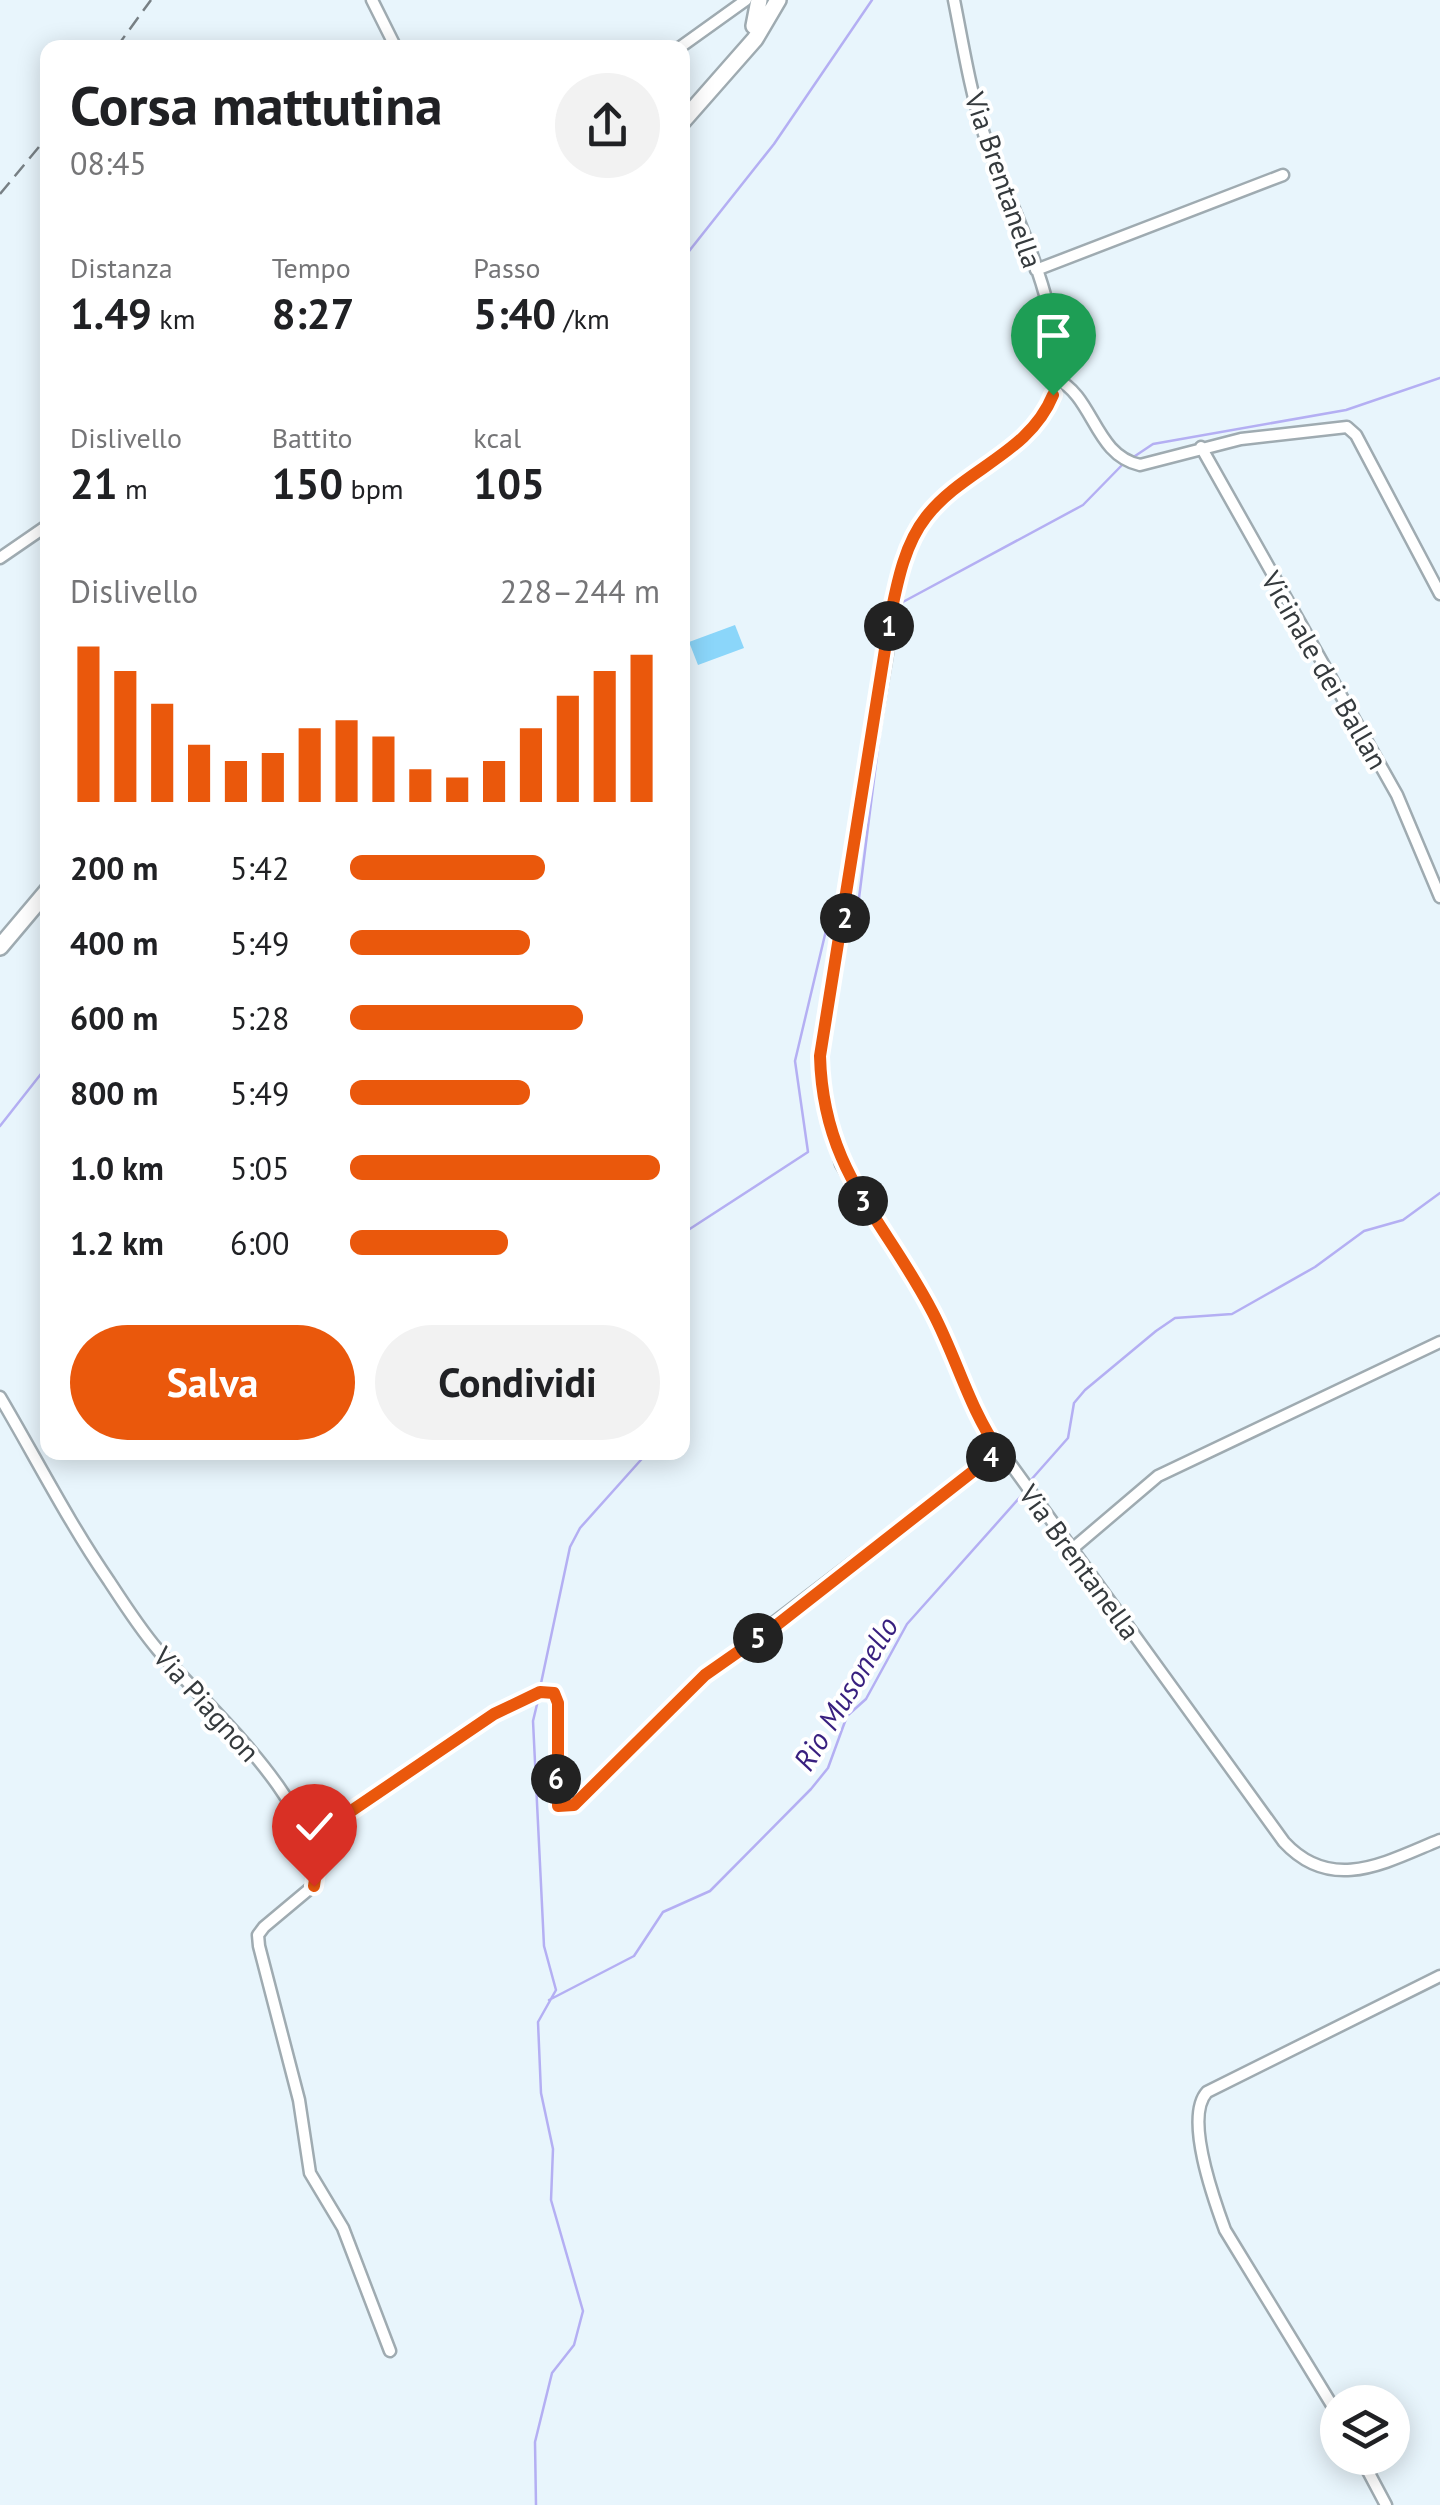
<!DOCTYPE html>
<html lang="it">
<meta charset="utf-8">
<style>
:root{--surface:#fff;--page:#f2f2f2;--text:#202124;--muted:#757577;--accent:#ea580c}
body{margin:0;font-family:"PT Sans",sans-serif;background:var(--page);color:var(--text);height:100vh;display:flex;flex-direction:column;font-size:38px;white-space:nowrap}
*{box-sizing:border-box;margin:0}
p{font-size:32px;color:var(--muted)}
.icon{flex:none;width:55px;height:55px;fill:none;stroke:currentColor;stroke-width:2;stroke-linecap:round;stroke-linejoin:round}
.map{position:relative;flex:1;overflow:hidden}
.side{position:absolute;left:40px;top:40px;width:650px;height:1420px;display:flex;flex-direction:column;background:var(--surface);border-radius:20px;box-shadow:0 5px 25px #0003}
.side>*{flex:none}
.controls{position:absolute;left:1320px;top:2385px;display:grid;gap:20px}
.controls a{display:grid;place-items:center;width:90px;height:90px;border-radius:50%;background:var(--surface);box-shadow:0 5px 25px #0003;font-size:50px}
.pin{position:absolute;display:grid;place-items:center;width:85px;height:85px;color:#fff;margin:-102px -42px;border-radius:50% 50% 50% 0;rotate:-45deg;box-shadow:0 0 10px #0007}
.pin .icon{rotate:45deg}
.km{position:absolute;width:50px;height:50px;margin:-25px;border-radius:50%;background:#222;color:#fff;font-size:28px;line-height:50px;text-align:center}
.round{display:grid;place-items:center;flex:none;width:105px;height:105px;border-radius:52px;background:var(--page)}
.overview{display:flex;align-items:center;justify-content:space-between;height:170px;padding:0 30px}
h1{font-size:55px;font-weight:700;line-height:75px}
.figures{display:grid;grid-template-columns:repeat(3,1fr);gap:15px;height:170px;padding:10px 30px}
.figures div{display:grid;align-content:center}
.figures b{font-size:42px;font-weight:700}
.figures small{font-size:28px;font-weight:400}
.figures p{font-size:28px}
.chart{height:280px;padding:20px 30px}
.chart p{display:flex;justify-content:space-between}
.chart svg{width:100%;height:180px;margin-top:10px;stroke:var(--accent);stroke-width:6}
.primary-button{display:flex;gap:20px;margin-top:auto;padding:20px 30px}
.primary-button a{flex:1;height:115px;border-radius:60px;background:var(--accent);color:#fff;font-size:40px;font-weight:700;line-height:115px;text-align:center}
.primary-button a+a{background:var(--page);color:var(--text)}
ul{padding:0 30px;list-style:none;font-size:32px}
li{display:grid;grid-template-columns:160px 120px 1fr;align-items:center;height:75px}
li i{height:25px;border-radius:12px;background:var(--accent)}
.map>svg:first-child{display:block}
.green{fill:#8bd6fa}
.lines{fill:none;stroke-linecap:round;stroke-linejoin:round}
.stream{stroke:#b4aff3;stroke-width:2.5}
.street-casing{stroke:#9fabb1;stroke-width:15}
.primary-casing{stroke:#9fabb1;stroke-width:20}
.street{stroke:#fff;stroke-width:10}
.primary{stroke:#fff;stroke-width:15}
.rail{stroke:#788085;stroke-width:2.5;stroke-dasharray:15 8;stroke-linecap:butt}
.route-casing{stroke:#fff;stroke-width:20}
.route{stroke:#ea580c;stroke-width:12}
.labels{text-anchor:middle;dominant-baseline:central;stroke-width:8;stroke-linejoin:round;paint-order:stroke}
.street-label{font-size:28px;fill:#353a3d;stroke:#fff}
.water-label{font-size:30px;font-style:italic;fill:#381f7f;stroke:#fff}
</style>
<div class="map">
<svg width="1440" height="2505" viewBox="0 0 1440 2505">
<rect width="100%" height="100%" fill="#e8f5fc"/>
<path class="green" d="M735,625l9,23 -46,17 -9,-23z"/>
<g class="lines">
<path class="stream" d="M682,260l92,-116 98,-144
M1132,458l21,-14 193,-34 94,-32
M901,603l182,-98 42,-43
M851,911l7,-5 25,-198
M0,1126l48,-61
M682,1234l126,-82 -13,-91 33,-139 12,-7
M1030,1481l38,-43 6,-35 11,-13 71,-59 19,-13 57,-4 83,-47 49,-36 39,-11 37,-27
M540,1688l30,-141 10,-19 68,-76
M549,2000l85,-44 29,-44 47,-21 101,-102 17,-21 19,-52 19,-17 41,-75 115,-129
M536,2505l-1,-63 17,-69 22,-28 9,-34 -32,-111 2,-51 -12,-56 -3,-71 18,-32 -12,-44 -11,-225 6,-25"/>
<defs>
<path id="street" d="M372,0l24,48
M954,0c9,45 16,90 30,134 24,72 104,212 58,283 -29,44 -84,59 -116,99 -12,16 -18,36 -25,55l-79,466 1,60 18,67 93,150 44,105 306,423c48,52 102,20 156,-2
M679,48l67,-48
M1036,270l247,-95
M1056,379c38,17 38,76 84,86l101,-26 106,-12 9,8 84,159
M1201,447l196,348 43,102
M0,558l48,-33
M0,1397c36,61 69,126 109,184 15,23 31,48 49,69 45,53 169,159 155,236l-49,41 -6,8 1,11 40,154 11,73 33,55 47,123
M1071,1550l87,-74 282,-134
M307,1841l187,-127 46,-22 13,1 5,10v103l16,-1 131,-130 294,-224
M1338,2415l-113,-185c-11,-30 -41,-113 -18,-138l233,-116
M1361,2458l25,47"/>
<path id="primary" d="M754,26l5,-26
M682,122l73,-83 23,-39
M0,947l48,-57"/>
</defs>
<use href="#street" class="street-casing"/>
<use href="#primary" class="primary-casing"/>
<use href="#street" class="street"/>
<use href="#primary" class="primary"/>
<path class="rail" d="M116,48l35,-48
M0,194l48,-58"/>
</g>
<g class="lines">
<defs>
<path id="route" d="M314,1886l2,-14 -9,-31 187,-127 46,-22 14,1 4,10v103l16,-1 131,-130 73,-51 221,-173c-30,-43 -42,-92 -66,-138 -49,-95 -110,-141 -113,-257l70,-438c7,-34 14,-73 36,-101 37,-48 103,-63 127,-122"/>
</defs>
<use href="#route" class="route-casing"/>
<use href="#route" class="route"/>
</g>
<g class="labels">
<g class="street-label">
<text transform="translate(1004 180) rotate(71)">Via Brentanella</text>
<text transform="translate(1325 670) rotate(60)">Vicinale dei Ballan</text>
<text transform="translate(1080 1562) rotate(54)">Via Brentanella</text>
<text transform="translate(207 1704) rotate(48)">Via Piagnon</text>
</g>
<g class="water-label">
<text transform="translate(845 1693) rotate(-59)">Rio Musonello</text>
</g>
</g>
</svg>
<div class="controls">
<a><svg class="icon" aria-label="layers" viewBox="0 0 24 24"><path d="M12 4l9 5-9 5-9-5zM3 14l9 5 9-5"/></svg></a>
</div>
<div class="pin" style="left:1053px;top:395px;background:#1e9e55"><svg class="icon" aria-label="arrive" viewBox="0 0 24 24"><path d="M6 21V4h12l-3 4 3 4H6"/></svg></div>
<div class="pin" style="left:314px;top:1886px;background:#d93025"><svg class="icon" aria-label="check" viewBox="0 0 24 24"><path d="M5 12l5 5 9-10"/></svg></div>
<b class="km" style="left:889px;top:626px">1</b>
<b class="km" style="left:845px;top:918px">2</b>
<b class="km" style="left:863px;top:1201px">3</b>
<b class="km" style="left:991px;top:1457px">4</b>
<b class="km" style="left:758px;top:1638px">5</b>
<b class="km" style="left:556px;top:1779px">6</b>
<section class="side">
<div class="overview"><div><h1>Corsa mattutina</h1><p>08:45</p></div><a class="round"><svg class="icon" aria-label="share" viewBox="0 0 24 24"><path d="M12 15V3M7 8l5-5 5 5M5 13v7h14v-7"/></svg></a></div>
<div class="figures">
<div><p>Distanza</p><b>1.49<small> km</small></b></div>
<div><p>Tempo</p><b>8:27</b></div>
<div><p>Passo</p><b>5:40<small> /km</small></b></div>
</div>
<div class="figures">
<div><p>Dislivello</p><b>21<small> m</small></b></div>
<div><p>Battito</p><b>150<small> bpm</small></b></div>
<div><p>kcal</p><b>105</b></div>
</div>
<div class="chart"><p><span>Dislivello</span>228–244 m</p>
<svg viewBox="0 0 160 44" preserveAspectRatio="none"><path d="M5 44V6M15 44V12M25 44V20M35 44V30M45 44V34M55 44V32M65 44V26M75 44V24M85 44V28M95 44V36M105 44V38M115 44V34M125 44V26M135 44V18M145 44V12M155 44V8"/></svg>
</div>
<ul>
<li><b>200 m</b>5:42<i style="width:63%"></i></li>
<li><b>400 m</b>5:49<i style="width:58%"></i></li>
<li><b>600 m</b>5:28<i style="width:75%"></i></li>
<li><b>800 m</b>5:49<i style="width:58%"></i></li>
<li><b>1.0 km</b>5:05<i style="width:100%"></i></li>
<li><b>1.2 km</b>6:00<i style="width:51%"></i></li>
</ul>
<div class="primary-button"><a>Salva</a><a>Condividi</a></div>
</section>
</div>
